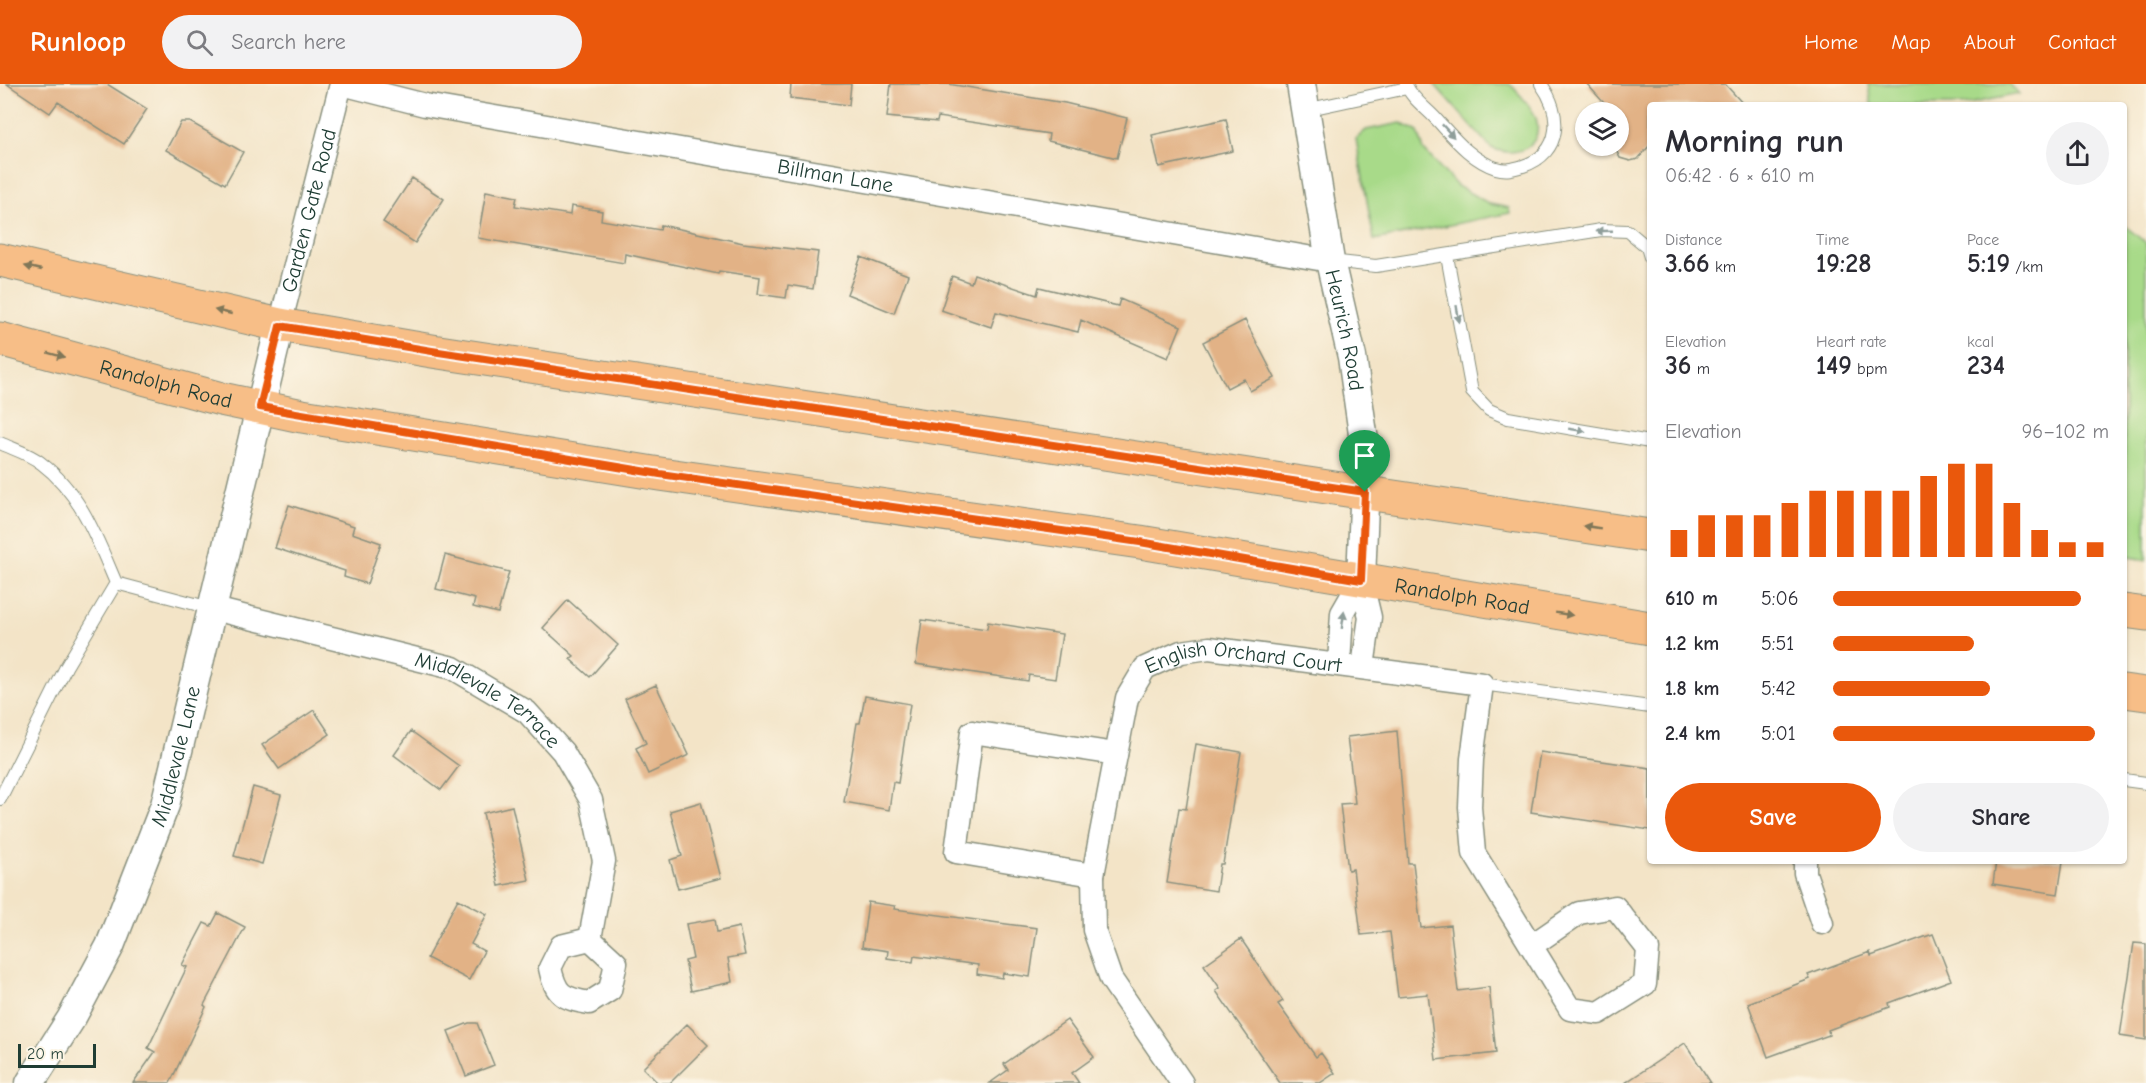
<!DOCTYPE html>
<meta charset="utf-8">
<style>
:root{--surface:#fff;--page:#f2f2f3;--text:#2b2b33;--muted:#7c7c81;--accent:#ea580c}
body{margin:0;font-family:"Comic Neue",sans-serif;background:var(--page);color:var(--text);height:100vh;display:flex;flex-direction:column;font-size:22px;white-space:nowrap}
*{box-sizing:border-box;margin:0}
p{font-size:20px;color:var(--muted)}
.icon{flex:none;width:33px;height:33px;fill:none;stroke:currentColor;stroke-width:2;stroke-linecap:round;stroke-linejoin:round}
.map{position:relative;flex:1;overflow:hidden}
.drawer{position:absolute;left:1647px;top:18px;width:480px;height:762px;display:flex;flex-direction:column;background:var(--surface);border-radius:6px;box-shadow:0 2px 4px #0004}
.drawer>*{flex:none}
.tools{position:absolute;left:1575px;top:18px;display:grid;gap:12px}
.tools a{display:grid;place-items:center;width:54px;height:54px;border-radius:50%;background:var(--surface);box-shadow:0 2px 4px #0004;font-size:30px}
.scale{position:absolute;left:18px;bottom:15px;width:78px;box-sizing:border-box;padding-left:6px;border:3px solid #1f3d34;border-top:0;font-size:16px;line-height:21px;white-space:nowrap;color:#1f3d34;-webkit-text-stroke:4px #fcf5e5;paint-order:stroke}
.pin{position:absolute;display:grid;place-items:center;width:51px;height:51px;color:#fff;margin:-62px -26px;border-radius:50% 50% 50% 0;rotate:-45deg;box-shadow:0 0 6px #0007}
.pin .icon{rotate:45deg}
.round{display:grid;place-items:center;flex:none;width:63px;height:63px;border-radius:32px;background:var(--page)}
.summary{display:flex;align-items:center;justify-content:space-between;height:102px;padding:0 18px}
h1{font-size:33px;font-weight:700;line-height:45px}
.stats{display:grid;grid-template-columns:repeat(3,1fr);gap:9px;height:102px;padding:6px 18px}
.stats div{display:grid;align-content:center}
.stats b{font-size:26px;font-weight:700}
.stats small{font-size:16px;font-weight:400}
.stats p{font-size:16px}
.chart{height:168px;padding:12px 18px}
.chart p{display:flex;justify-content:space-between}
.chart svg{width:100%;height:108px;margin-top:6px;stroke:var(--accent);stroke-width:6}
.cta{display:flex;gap:12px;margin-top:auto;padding:12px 18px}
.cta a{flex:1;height:69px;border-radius:36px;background:var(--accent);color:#fff;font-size:24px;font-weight:700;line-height:69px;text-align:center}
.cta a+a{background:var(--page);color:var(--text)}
ul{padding:0 18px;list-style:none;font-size:20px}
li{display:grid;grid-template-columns:96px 72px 1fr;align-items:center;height:45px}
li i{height:15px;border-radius:8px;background:var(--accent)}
header{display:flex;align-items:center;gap:36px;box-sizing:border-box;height:84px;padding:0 30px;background:var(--accent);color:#fff}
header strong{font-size:28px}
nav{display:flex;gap:33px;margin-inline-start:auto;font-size:21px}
.search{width:420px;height:54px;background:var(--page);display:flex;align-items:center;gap:15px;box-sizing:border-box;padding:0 21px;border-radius:33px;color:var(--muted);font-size:22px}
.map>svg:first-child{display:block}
.green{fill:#a8da89;stroke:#648c5e;stroke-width:1.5}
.building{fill:#e2b286}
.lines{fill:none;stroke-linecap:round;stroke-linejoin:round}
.service-casing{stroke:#89907e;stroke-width:14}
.minor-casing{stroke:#89907e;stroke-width:25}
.tertiary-casing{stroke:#89907e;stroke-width:31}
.primary-casing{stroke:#89907e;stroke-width:35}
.service{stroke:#fff;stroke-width:12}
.minor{stroke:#fff;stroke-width:22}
.tertiary{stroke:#fff;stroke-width:28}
.primary{stroke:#f7be87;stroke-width:33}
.oneway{fill:#8f9e9a}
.oneway2{fill:#807759}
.route-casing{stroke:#fff;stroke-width:12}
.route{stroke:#ea580c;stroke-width:8}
.labels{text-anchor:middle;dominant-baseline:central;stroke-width:5;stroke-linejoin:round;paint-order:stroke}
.street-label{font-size:21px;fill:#1f3d34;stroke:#fcf5e5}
</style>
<header>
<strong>Runloop</strong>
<div class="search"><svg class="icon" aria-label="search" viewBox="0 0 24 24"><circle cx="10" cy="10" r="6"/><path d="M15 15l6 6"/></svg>Search here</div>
<nav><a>Home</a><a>Map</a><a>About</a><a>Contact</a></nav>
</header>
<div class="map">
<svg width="2146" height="999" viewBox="0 0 2146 999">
<rect width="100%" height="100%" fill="#fcf5e5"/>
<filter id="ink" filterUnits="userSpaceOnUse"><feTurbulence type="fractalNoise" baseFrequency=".0167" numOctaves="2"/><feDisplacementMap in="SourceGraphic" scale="12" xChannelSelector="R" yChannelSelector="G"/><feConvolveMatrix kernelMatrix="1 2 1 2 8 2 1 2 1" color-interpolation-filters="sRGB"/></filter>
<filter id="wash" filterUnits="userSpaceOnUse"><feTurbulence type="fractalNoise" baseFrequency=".008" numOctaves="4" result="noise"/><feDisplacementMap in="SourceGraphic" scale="24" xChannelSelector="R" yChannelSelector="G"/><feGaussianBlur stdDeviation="1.35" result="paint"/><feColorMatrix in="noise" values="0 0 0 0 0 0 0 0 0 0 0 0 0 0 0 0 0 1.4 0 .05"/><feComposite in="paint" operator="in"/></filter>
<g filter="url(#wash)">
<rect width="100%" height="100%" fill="#f3e4c7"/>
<path class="green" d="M1434,0h76c9,10 21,21 26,34 9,31 -24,41 -46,29z
M1868,0h141l10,10 -56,11h-92z
M1401,39l17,9 6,18 33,36 33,18 19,4 1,5 -136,27 -18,-101 10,-9z
M2124,141l22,18v317l-22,-4z"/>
<g id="blocks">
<path class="building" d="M7,0h100l40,25 -23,35 -66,-42 -8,11z
M791,0h60l-2,21 -59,-7z
M891,0h57l117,19 62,15 -10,40 -69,-17 1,-7 -111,-17 -1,5 -50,-5z
M1587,0h138l19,21h-94v40l-12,14 -8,2 -10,-3 -5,-10 3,-2v-34h-6z
M1226,35l7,32 -74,16 -7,-32z
M181,38h9l53,30 -18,32 -59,-34z
M412,94l32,21 -29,44 -32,-21z
M486,107l31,6 -2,9 55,9 1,-9 31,5 -1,9 59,10 1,-5 82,18 75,9 -5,37 -25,-4 -2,13 -28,-4 2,-17 -41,-6 -1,3 -93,-20 -1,9 -146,-25z
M861,173l47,18 -14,38 -47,-19z
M974,190l63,21 2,-8 79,19 2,-7 61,27 -13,32 -87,-38 -3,12 -82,-20 -5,15 -50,-17 11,-34 19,7z
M1245,236l30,58 -25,13 -6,-12 -17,9 -24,-46z
M289,421l65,21 -2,7 29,10 -14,41 -23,-7 1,-6 -70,-23z
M445,471l64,17 -11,41 -25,-6 2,-8 -39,-10z
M568,516l50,45 -28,32 -20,-18 4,-3 -31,-28z
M922,536l65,9 1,-7 74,12 -7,45 -26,-4 -1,6 -112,-17z
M656,601l33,70 -41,19 -12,-26 10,-5 -21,-44z
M865,612l45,8 -12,79 -5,-1 -4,28 -45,-8 13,-79h3z
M314,626l16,24 -51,35 -17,-24z
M411,647l48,35 -18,24 -47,-35z
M1397,647l11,132h5l8,65 29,-3 8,66 31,-4 7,66 -60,7 -8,-66 -30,3 -8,-65 -29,3 -8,-66 -5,1 -8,-66 15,-1 -8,-66z
M1196,660l45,8 -18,112h-3l-4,27 -49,-8 12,-75 7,1z
M1540,668l110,16v62l-119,-18z
M253,703l28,8 -19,69 -28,-8z
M701,718l20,76 -43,11 -8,-29 12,-4 -12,-45z
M512,722l17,74 -30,6 -16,-73z
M1996,777h67l-5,33 -65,-10z
M458,815l29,15 -16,30 13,7 -15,29 -42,-22z
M868,818l27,4 -1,3 143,19 -7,49 -27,-4 -1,5 -25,-4 1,-9 -64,-9 -1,6 -26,-4 1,-7 -26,-4z
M218,829l27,14 -41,78 2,2 -36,76h-37l22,-31 -7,-4 39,-81 -5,-2 22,-42 7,3z
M715,835l2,13 22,-5 6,28 -17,3 4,24 -41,9 -6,-30 8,-2 -7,-35z
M1933,850l18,46 -62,23 1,4 -62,23 1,5 -61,22 -20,-54 62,-24 -2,-4 62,-23 1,4z
M1241,855l42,62 -5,3 38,53 5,-4 14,20 -15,10h-40l-64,-92 4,-3 -16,-23z
M2134,859l12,1v96l-26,-4z
M1067,936l27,37 -22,16 7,10h-89l18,-13 -4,-6z
M469,939h8l17,42 -28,11 -18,-45z
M687,940l21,21 -38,38h-12l-15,-15z
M1685,959l26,40h-86z"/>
</g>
</g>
<g filter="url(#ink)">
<use href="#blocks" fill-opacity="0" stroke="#89907e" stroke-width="1.5"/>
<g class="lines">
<defs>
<path id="service" d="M1406,0c4,13 21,25 30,35 17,18 35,41 60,49 10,3 17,1 27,-2 40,-13 39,-53 18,-82
M1305,26l102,-22
M1447,172l25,136 17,18 19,8 142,24
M1330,177l46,5 225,-36 27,1 19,16 3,10
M0,359c13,6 30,11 41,20 40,30 56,76 75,120
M116,499l98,26
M1482,600l168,23
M2124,696l22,3
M0,715l66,-132 50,-84"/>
<g id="minor">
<path id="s1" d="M342,0l83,21 905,156"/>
<path id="s2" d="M280,241l61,-241"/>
<path d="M1361,496l9,37 -7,50"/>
<path id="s3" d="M214,525l239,59 74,44 36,40 28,48 13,61 -14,78 -29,7 -11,22c6,27 12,30 39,35l21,-13 6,-27 -26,-24"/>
<path d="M1339,580l3,-51 19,-33"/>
<path d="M1805,777v12l17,50"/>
<path d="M1093,791l-137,-23 16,-120 144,22"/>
<path id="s4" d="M1182,999l-71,-104 -17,-49 -1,-55 34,-177 18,-30 36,-16 28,-4 273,36 -10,75 -2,48 4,46 96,156 29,4 46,-29 3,-35 -33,-42 -36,6 -48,33"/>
</g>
<g id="tertiary">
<path id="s5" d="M1301,0l29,177 22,96 14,98 -5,125"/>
<path id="s6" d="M30,999l41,-64 39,-73 55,-141 115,-480"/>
</g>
<g id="primary">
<path d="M0,176l280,65 152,26 1218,185"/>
<path id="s7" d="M0,255l221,60 81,17 358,58 480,68 510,86"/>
<path d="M2124,527l22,3"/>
<path d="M2124,607l22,3"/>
</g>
</defs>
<use href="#service" class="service-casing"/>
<use href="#minor" class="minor-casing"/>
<use href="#tertiary" class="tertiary-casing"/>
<use href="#primary" class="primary-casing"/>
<use href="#service" class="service"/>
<use href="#minor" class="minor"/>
<use href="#tertiary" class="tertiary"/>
<use href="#primary" class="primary"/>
</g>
<defs><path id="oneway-solid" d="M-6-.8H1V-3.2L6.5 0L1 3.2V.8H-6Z" transform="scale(1.5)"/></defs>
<g class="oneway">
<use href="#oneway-solid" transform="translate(1448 47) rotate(47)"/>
<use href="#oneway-solid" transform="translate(1604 147) rotate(178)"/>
<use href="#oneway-solid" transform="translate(1458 230) rotate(80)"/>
<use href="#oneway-solid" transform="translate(1577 346) rotate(9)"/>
<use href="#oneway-solid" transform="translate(1343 536) rotate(-82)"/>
</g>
<g class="oneway2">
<use href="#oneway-solid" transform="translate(33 184) rotate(-167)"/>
<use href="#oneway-solid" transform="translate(223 228) rotate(-167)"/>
<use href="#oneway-solid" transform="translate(56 271) rotate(15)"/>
<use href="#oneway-solid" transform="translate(1592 443) rotate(-171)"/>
<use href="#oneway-solid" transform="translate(1564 530) rotate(9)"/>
</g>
</g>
<g class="lines" filter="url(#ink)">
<defs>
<path id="route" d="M280,242l152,25 933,141 -4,88 -221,-38 -480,-68 -400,-67z"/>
</defs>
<use href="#route" class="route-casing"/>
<use href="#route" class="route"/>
</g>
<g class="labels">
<g class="street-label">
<text stroke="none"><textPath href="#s1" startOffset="502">Billman Lane</textPath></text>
<text stroke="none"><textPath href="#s2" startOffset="118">Garden Gate Road</textPath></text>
<text stroke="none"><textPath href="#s5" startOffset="250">Heurich Road</textPath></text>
<text stroke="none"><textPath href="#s7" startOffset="172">Randolph Road</textPath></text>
<text stroke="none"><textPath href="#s7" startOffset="1486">Randolph Road</textPath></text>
<text stroke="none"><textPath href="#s4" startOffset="549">English Orchard Court</textPath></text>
<text stroke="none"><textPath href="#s3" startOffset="292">Middlevale Terrace</textPath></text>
<text stroke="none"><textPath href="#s6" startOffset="360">Middlevale Lane</textPath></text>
</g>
</g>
</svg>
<div class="tools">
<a><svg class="icon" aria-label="layers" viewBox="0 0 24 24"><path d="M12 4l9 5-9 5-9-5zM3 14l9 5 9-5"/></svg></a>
</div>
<div class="scale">20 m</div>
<div class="pin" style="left:1365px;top:408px;background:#1e9e55"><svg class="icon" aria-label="arrive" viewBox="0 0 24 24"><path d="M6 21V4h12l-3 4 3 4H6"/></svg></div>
<section class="drawer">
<div class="summary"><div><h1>Morning run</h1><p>06:42 · 6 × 610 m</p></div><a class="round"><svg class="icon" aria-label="share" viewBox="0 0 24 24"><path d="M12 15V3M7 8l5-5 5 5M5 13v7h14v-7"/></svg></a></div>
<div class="stats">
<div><p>Distance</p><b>3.66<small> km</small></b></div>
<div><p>Time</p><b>19:28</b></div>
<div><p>Pace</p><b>5:19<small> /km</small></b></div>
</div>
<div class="stats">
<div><p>Elevation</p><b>36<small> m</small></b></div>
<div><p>Heart rate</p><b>149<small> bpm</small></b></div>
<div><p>kcal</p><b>234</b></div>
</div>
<div class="chart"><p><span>Elevation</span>96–102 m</p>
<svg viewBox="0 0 160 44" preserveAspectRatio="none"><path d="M5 44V33M15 44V27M25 44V27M35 44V27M45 44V22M55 44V17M65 44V17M75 44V17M85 44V17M95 44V11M105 44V6M115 44V6M125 44V22M135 44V33M145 44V38M155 44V38"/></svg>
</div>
<ul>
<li><b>610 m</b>5:06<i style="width:90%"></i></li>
<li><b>1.2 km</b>5:51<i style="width:51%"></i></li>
<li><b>1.8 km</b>5:42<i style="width:57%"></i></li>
<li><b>2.4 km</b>5:01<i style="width:95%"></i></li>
</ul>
<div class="cta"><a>Save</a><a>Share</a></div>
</section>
</div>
